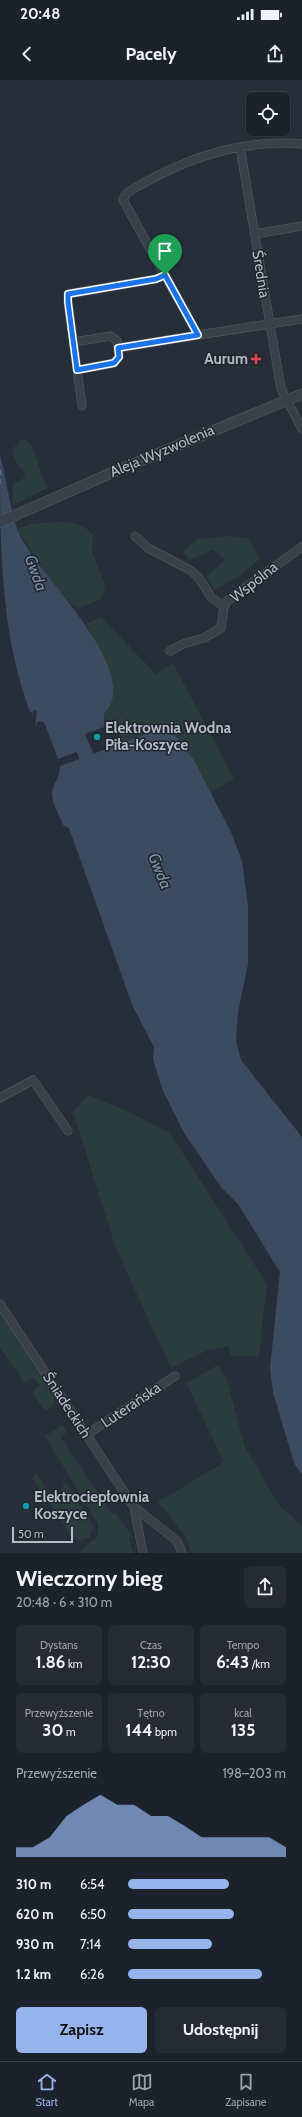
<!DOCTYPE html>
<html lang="pl">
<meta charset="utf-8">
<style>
:root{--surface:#1c222c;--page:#252a34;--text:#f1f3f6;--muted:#a0a4a9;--line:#3a3f48;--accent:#95b4eb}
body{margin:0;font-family:Cabin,sans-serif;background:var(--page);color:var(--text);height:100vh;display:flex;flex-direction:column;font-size:15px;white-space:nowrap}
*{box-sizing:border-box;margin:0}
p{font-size:13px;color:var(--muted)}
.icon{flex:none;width:22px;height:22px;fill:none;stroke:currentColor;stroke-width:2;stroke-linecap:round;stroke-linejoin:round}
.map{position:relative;height:1473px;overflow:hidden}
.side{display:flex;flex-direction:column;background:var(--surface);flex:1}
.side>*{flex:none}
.controls{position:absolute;left:246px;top:12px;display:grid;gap:8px}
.controls a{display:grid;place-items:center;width:44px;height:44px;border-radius:6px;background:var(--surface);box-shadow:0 1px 3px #0004,0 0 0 1px var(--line);font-size:20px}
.scale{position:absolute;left:12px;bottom:10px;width:61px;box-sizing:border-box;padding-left:4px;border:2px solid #b5bbc6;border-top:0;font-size:11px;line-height:14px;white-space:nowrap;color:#b5bbc6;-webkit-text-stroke:3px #1f252f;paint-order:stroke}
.pin{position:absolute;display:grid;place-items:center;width:34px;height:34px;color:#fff;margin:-41px -17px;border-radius:50% 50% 50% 0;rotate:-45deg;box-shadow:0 0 4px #0007}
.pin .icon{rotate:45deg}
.round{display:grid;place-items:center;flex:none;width:42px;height:42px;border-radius:6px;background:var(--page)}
.summary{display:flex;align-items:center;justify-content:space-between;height:68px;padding:0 16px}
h1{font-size:22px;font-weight:800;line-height:30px}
.stats{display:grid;grid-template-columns:repeat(3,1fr);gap:6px;height:68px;padding:4px 16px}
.stats div{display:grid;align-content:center;border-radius:6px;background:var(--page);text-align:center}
.stats b{font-size:17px;font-weight:800}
.stats small{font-size:11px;font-weight:400}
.stats p{font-size:11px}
.chart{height:112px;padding:8px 16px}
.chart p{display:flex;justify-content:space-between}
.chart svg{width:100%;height:72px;margin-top:4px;fill:var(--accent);opacity:.7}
.button{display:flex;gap:8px;margin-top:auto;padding:8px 16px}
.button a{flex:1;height:46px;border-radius:6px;background:var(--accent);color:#111;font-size:16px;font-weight:800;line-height:46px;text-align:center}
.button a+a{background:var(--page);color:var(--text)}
ul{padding:0 16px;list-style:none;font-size:13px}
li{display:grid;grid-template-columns:64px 48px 1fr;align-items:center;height:30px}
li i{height:10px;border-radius:5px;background:var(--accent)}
.status{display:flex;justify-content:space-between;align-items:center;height:28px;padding:0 20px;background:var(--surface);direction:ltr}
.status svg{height:11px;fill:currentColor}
header{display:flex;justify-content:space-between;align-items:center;height:52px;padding:0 16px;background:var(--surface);font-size:18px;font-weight:800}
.dock{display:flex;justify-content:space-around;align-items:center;height:56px;border-top:1px solid var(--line);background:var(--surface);font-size:11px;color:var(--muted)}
.dock a{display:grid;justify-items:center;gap:2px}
.dock .on{color:var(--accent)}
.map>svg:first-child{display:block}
.green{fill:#2b3c3d}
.water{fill:#3d4b61}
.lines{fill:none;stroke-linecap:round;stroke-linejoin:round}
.river{stroke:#3d4b61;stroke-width:15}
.ferry{stroke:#8091aa;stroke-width:1;stroke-dasharray:5 4;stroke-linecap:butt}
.minor-casing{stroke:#585e68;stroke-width:9}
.tertiary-casing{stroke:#585e68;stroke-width:11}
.minor{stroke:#3a404a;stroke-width:8}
.tertiary{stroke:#3a404a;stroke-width:10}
.route-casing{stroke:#fff;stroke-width:8}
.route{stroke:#1a73e8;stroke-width:5}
.health-dot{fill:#e0444e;stroke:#1f252f;stroke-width:1.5}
.culture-dot{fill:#0f9aa8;stroke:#1f252f;stroke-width:1.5}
.labels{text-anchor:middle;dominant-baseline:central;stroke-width:3;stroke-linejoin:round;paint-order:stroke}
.street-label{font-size:15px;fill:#b5bbc6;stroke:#1f252f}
.poi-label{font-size:15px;font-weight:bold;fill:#b5bbc6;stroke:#1f252f;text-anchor:start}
.water-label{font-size:16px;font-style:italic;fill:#8091aa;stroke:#1f252f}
</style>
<div class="status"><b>20:48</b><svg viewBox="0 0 49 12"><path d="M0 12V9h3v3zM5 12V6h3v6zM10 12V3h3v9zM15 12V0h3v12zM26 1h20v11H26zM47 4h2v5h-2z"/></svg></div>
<header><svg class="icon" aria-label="back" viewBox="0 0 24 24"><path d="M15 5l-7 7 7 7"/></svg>Pacely<svg class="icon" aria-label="share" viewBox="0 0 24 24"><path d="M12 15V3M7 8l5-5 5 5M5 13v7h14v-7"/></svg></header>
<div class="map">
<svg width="302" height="1473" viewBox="0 0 302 1473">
<rect width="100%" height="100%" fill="#262e3a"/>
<path class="green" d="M21,360h5l5,5 16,43 -34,17v-21l11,-6 1,-4c-8,-13 -21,-20 -4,-34z
M57,442c14,0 28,2 36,13l-1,18 13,31 -1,9 -3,6 -21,9 -6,-1 -20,-22 -36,-54v-2l12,-5z
M228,456l20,2 12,21 -21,17 -24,14 -10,-13 21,-17 -13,-10 -24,10 -6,-9 15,-12z
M101,537l55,57 17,-11 61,116 -23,13 -17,-32 -31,-32 -40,16 -6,-18 -13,1v-13l4,-5v-42l-22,-43z
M88,1015l42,17 40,21 97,151 -8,72h-28l-2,-10 -21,4 -37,18 -55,-119 -43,-137z
M0,1230l55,83 -1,11 -7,6h-3l-12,-18 8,-6 -6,-9 -9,6 -25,-35z
M218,1285l8,12 19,70 34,58 23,21v27h-111l-4,-15 -29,-36 66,-40 -38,-79z
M62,1345l5,7 -6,5 50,76 6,2 15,21 -3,2 4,15h-55l19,-16 1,-13 -53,-88z
M37,1394l14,22 13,-8 -2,-4 4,-1 26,41 1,5 -4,9 -10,3 -7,-4 -40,-60z"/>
<path class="water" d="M0,375c7,26 9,51 18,76 15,40 128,139 86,183v13l-22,8 5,13 -29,11 -14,-37 -6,-1 -3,6 2,-16 -4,-1v3l-3,-1c-30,-80 -30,-171 -30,-257z
M163,648l12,8 19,24 37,72 11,29 6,45v58l-10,48 -2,29 5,19 61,77v337l-7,-9 -8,-25 -14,-48 -3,-24 10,-96 -42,-68 -17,-17 -37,-54 -21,-42 -10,-32 1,-12 -21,-40 -64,-179 -6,-3c-4,-11 -14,-26 -10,-37 4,-11 6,-8 7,-22z"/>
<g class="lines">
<path class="river" d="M76,652l19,44"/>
<path class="ferry" d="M0,390v14"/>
<defs>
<path id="minor" d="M302,64c-56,-5 -110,12 -158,39 -7,4 -19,8 -21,17l75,135 104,-16
M240,67l41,242 21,40
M255,154l47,-8
M74,262l37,-6 6,5 2,16 -5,6 -37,7
M118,268l80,-13
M82,326l-14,-104v-8l88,-15 9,-4
M135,456l13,12 42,22 9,8 12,19 13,10
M170,571l13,-7 21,-6 17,-10 3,-21 4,-7 74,-53
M0,1018l33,-18 35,51
M0,1224l134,203 43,34 5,12
M86,1355l89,-59
M134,1427l9,46"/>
<path id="tertiary" d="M0,442l109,-48 193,-80"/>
</defs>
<use href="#minor" class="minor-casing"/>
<use href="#tertiary" class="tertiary-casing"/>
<use href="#minor" class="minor"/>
<use href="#tertiary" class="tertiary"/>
</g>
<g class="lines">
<defs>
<path id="route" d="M165,195l33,60 -80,13 1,9 -5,6 -37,7 -9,-68v-8l88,-15z"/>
</defs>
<use href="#route" class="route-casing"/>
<use href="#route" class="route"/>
</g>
<path class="health-dot" d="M254 273h4v4h4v4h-4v4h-4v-4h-4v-4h4z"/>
<g class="culture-dot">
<circle cx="97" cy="657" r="4"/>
<circle cx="26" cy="1426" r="4"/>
</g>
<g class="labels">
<g class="street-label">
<text transform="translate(261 194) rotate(81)">Średnia</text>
<text transform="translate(162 371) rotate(-23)">Aleja Wyzwolenia</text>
<text transform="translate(254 502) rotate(-38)">Wspólna</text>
<text transform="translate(67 1325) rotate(57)">Śniadeckich</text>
<text transform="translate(131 1325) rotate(-34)">Luterańska</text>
</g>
<g class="poi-label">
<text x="248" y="279" text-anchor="end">Aurum</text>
<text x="105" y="648">Elektrownia Wodna<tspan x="105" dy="17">Piła-Koszyce</tspan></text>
<text x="34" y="1417">Elektrociepłownia<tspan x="34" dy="17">Koszyce</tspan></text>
</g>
<g class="water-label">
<text transform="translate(36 493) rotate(70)">Gwda</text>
<text transform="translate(160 791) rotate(68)">Gwda</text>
</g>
</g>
</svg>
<div class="controls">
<a><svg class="icon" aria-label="locate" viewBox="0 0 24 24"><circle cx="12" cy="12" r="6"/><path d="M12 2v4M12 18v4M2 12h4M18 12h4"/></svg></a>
</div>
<div class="scale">50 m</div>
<div class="pin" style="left:165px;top:195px;background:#1e9e55"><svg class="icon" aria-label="arrive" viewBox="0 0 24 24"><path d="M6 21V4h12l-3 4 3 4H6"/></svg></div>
</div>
<section class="side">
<div class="summary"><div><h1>Wieczorny bieg</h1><p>20:48 · 6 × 310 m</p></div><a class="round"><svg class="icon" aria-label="share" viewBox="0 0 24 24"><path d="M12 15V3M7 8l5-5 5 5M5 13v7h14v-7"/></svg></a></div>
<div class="stats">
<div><p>Dystans</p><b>1.86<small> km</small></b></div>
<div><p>Czas</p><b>12:30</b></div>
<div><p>Tempo</p><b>6:43<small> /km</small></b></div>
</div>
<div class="stats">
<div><p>Przewyższenie</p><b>30<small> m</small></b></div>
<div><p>Tętno</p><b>144<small> bpm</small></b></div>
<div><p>kcal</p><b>135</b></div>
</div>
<div class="chart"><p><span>Przewyższenie</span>198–203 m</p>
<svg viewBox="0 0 160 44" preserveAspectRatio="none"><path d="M0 44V38L10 38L20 32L30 19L40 12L50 6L60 12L70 12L80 19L90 19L100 25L110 32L120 32L130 32L140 32L150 32L160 38V44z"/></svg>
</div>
<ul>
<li><b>310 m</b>6:54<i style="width:64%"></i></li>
<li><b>620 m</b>6:50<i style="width:67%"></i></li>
<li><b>930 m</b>7:14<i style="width:53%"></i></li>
<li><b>1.2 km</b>6:26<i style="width:85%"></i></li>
</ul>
<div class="button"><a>Zapisz</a><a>Udostępnij</a></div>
</section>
<nav class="dock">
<a class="on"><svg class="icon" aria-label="home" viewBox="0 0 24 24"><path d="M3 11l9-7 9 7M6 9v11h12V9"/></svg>Start</a>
<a><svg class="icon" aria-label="map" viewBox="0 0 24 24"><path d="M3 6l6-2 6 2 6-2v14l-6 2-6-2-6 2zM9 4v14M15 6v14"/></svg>Mapa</a>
<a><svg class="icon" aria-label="saved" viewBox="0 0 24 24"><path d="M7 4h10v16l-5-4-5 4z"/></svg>Zapisane</a>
</nav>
